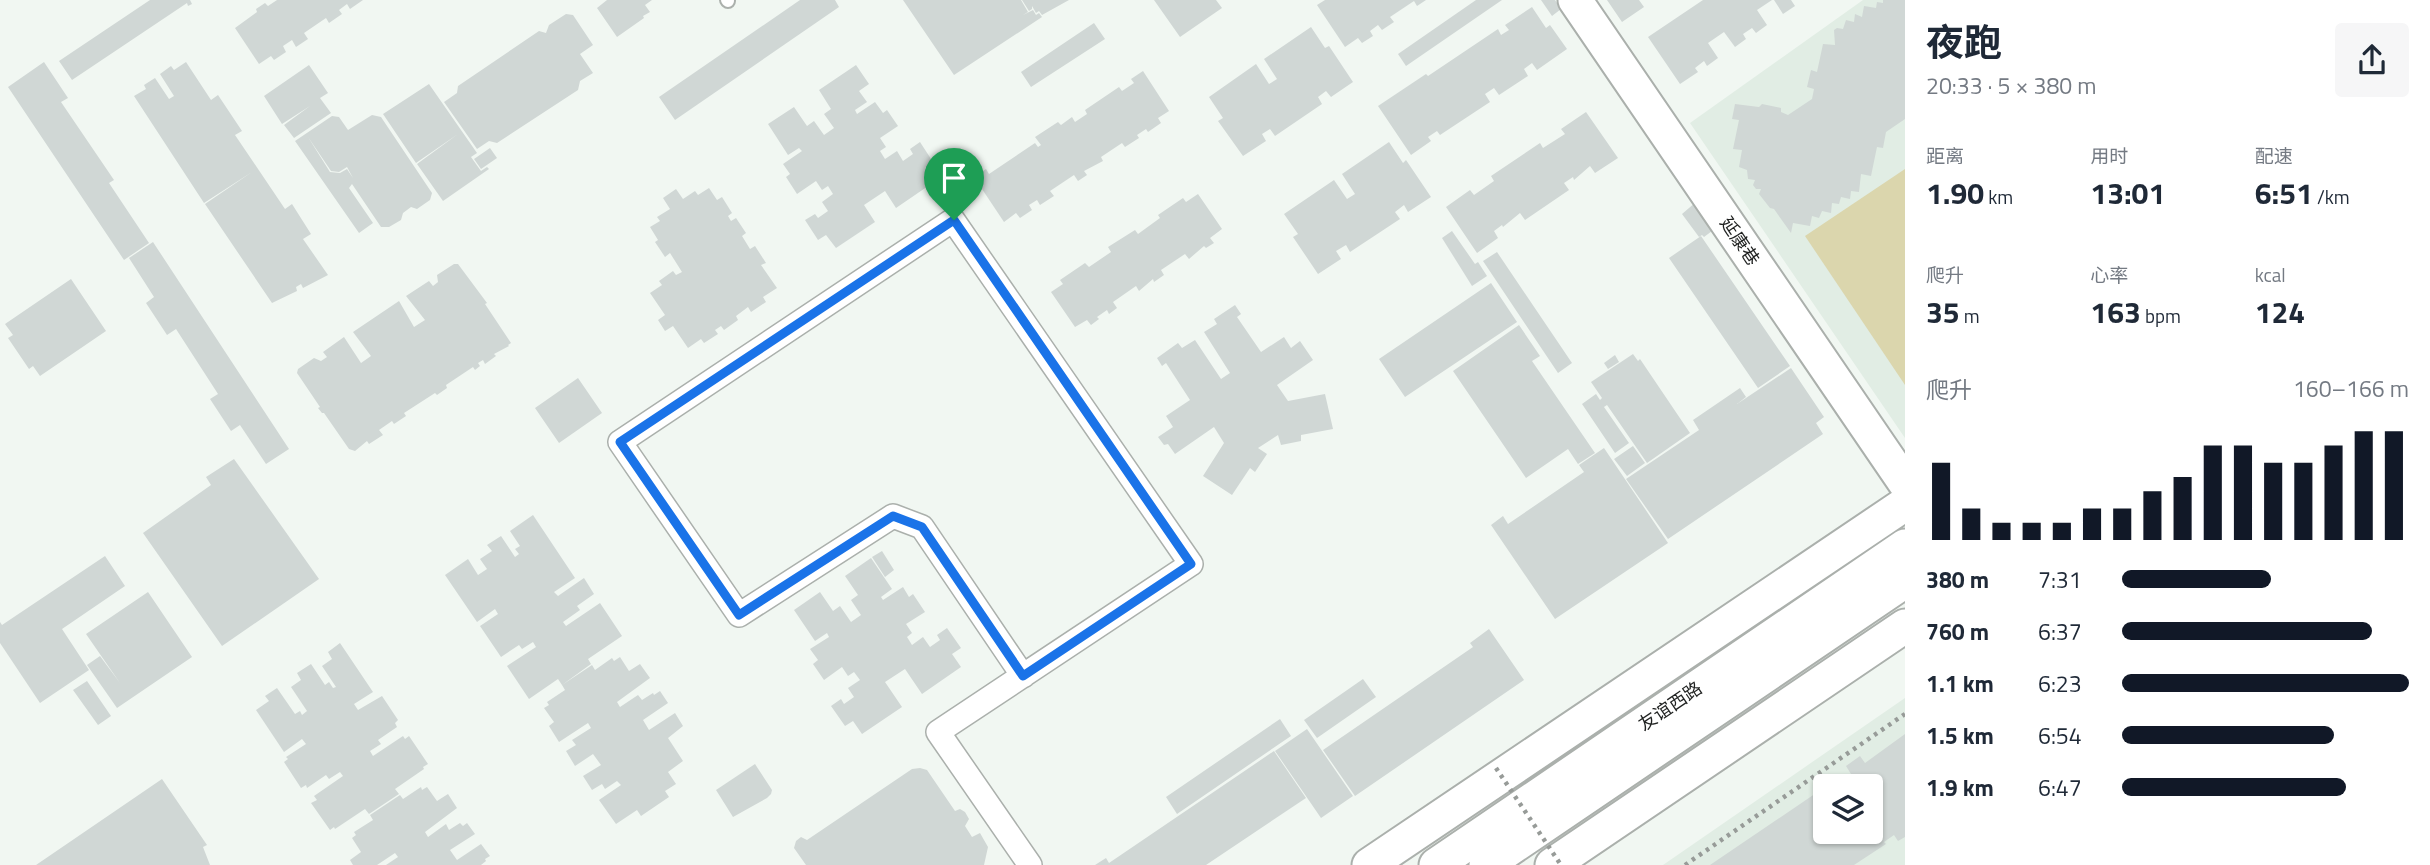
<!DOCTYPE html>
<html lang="zh">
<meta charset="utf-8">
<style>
:root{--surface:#fff;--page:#f6f6f7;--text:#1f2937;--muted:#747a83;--accent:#111827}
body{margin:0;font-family:"Titillium Web","Noto Sans SC",sans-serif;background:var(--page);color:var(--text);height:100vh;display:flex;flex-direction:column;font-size:26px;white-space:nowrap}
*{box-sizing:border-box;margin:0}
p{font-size:23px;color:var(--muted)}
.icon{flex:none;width:38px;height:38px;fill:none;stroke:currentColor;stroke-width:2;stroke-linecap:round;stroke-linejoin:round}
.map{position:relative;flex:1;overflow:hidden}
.sheet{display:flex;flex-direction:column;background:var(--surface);width:525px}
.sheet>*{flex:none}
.tools{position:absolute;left:1813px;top:774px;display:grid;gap:14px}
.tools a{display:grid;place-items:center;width:70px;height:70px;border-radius:7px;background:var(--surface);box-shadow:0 2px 5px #0004;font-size:35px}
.pin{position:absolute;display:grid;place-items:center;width:60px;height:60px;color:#fff;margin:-72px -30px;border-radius:50% 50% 50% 0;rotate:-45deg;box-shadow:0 0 7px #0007}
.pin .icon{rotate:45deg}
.round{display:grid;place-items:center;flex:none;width:74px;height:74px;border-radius:7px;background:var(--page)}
.headline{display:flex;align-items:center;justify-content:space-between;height:119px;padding:0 21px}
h1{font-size:38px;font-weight:700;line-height:52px}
.figures{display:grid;grid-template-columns:repeat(3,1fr);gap:10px;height:119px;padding:7px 21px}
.figures div{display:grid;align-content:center}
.figures b{font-size:30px;font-weight:700}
.figures small{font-size:19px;font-weight:400}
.figures p{font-size:19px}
.chart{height:196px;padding:14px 21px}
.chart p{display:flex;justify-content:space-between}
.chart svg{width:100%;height:126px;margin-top:7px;stroke:var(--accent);stroke-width:6}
ul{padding:0 21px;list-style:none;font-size:23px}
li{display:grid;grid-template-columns:112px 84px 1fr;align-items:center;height:52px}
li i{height:18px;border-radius:9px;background:var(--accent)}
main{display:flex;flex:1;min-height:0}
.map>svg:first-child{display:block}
.built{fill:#e1ede4;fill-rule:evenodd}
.green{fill:#dbd6ad}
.building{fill:#d0d7d5;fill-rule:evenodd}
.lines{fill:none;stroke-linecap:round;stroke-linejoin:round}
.lane-casing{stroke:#abb0ac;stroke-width:16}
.street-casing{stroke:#abb0ac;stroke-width:26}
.secondary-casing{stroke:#abb0ac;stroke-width:37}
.path{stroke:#979b98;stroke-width:4.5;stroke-dasharray:3.5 5;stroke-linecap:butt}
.lane{stroke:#fff;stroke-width:12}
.street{stroke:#fff;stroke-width:23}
.secondary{stroke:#fff;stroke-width:33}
.path-bridge{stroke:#979b98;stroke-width:4.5;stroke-dasharray:3.5 5;stroke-linecap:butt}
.route-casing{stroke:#fff;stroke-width:14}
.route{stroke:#1a73e8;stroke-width:9}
.labels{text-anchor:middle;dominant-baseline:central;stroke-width:6;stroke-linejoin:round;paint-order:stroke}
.street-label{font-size:18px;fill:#1f2120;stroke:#fff}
</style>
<main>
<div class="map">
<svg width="1905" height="865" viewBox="0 0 1905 865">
<rect width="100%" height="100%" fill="#f1f7f2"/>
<path class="built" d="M1863,0h42v438l-215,-315z
M1905,698v167h-242zM1825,786h46v45h-46z"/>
<path class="green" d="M1905,169v216l-100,-149z"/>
<path class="building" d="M150,0h40l2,4 -4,2 -1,-3 -115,77 -13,-19z
M277,0h86l-13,9 -3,-5 -8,6 3,4 -13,9 -3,-5 -22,15 4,6 -12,8 -4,-7 -9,6 3,6 -12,8 -3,-4 -12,8 -24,-36 22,-16 -1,-3 9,-6 3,3z
M607,0h45l-7,5 5,7 -7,4 1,2 -27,19 -20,-29z
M800,0h35l4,7 -164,113 -16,-23z
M903,0h118l7,12 -5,3 10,-5 3,5 3,-2 3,4 -88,58z
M1022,0h47l-27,15 -3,-4 -3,2 -4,-7v3l-3,2z
M1154,0h62l6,8 -42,29z
M1325,0h101l-9,6 -3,-5 -24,16 4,5 -12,8 -4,-5 -8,6 3,5 -11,7 -4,-5 -13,9 -28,-42z
M1476,0h26l-96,66 -8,-12z
M1541,0h14l6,9 -9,7z
M1607,0h32l5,7 -22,15z
M1703,0h69l-15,10 10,15 -11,8 -4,-5 -9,6 3,5 -11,8 -11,-15 -16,11 10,15 -11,8 -3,-5 -9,7 3,4 -18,12 -32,-47z
M1774,0h17l4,6 -12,8z
M1883,0h22v119l-19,13 -3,16 -6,-1 -6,29 -10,-2 -2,18 -8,-1 -1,8 -9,-2 -2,7 -7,-1 -1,10 -9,-2 -3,7 -7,-2 -2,10 -17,-3 -2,10 -17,-24 -4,-1 -11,-14 2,-5h-5l-3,-4 2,-5 -7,-1 -1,-9 -8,-3 3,-17 -9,-1 6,-29 -7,-1 3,-15 24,3 3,-3 19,4v4l7,3 24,-16 2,-10 -7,-2 4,-17 6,2 6,-28 12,1 -1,-15 3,-2 6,1 3,-9 8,2 1,-8 7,3 2,-11 12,2 1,-6 6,1z
M1532,7l14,21 4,-3 17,24 -30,21 -5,-7 -8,6 4,7 -29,19 -5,-7 -9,6 5,8 -50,33 -3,-4 -9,6 3,4 -20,14 -33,-49 48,-32 2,2 70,-47 3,6 8,-5 -4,-5z
M566,14l7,1 20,30 -13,9 13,19 -13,8 -2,9 -81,53 -8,-2 -12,8 -33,-47 13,-9 1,-7 81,-55 7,2 3,-8z
M1094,23l11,16 -74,48 -10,-15z
M1311,27l14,21 4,-2 24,36 -22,15 -5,-6 -8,6 4,7 -47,32 -5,-7 -8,5 4,7 -23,15 -25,-35 5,-3 -14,-21 47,-33 13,20 8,-5 -13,-20z
M44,62l24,36 -7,4 53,78 -5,3 40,60 -25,17 -116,-173z
M186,62l25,38 7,-5 24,36 -7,4 50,74 7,-5 19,30 -8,5 25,36 -25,13 -2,-4 -5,3 1,4 -25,12 -67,-99 47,-32 -48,31 -70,-107 12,-7 -2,-4 11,-7 14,21 5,-3 -14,-22 11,-8 3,4z
M309,65l19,28 -8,5 11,15 -37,25 -10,-13 26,-19 -28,18 -18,-28z
M856,65l13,19 -10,7 8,11 -12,8 2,4 18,-12 8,11 4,-3 11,16 -18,12 6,9 -6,4 5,8 12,-8 6,10 10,-7 -3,-5 10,-7 13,20 -8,6 9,14 -38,26 -11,-17 -21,14 11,17 -39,26 -10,-13 -8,5 -13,-20 10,-6 3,4 10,-7 -6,-9 11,-8 -5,-8 -6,4 -6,-9 -19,13 -11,-17 4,-3 -7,-10 19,-13 -3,-3 -11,7 -20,-31 26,-17 13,19 7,-5 10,14 10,-7 -10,-14 7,-5 -12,-19z
M1143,71l26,40 -11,7 3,5 -13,9 -2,-3 -9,6 2,3 -14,9 -3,-4 -21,14 2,4 -19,10 3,4 -9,6 -4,-6 -24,16 4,5 -14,9 -3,-5 -8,5 3,5 -12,8 -4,-5 -12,9 -30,-45 12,-8 3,5 46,-31 3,4 3,-2 -6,-8 23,-15 3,3 11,-8 3,5 12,-8 -2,-4 34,-23 3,4 12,-8 -3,-4z
M429,84l48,69 -6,4 10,14 6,-4 2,2 -46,32 -26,-37 41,-30 -42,29 -33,-49z
M1586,112l32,46 -23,15 -5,-7 -16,14 -1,-3 -9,6 5,7 -44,30 -5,-7 -17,14 -1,-2 -8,6 4,7 -21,15 -31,-46 24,-17 4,5 20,-14 -3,-5 49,-33 3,5 22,-14 -4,-5z
M372,115l9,2 51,76 -2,7 -13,9 -6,-2 -8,6 -2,7 -12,7h-8l-29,-43 -3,4 24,35 -14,10 -64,-92 37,-25 7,1 9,13zM308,137l23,34 8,1 8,-5 6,11 -6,-9 -7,4 -10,-1z
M1389,142l14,21 3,-3 25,37 -23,15 -4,-7 -9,7 5,7 -50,33 -4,-7 -10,6 5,8 -23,15 -25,-37 5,-3 -14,-20 50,-34 13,19 8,-5 -13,-20z
M490,148l7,10 -16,11 -7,-10z
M709,188l8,12 5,-3 10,16 -4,3 3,5 5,-3 10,15 -4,3 8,13 5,-3 11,17 -5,2 16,23 -14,9 3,5 -15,10 -3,-5 -12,9 2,4 -14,10 -3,-4 -6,4 3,4 -14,9 -3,-4 -13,9 -15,-22 -8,5 -7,-11 7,-5 -15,-22 12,-8 -3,-4 14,-10 3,4 6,-3 -12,-19 -5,4 -10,-15 3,-2 -8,-13 10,-6 -3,-4 13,-8 -7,-11 13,-9 7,10 12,-8 3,4z
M1198,194l24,35 -12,9 4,5 -8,5 -2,-2 -15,13 -4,-5 -24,16 3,5 -10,7 -1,-3 -14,12 -3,-5 -23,16 4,6 -8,6 -2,-4 -10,7 2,2 -8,6 -4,-5 -12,7 -24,-35 12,-8 -3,-4 25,-17 4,4 22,-15 -3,-5 27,-17 3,4 22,-16 -2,-3 25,-17 3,4z
M1696,202l20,26 -12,9 -2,-2 -3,2 -17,-23z
M1452,231l23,33 3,-2 9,14 -15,10 -30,-48z
M1701,236l89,130 -32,22 -89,-130z
M153,242l136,207 -23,15 -26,-39 -9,6 -21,-32 8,-5 -42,-65 -9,6 -21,-32 8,-6 -25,-39z
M1497,252l75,111 -14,10 -75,-112z
M454,264h4l29,39 -2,1 26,39 -3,2 1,1 -15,8 2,2 -11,8 -2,-4 -5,3 2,3 -5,4 -2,-3 -27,18 1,3 -10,7 -2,-2 -31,20 2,3 -12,8 -2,-3 -13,9 4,5 -14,9 -2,-3 -12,10 -6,-2 -25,-36h-2l-4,-5 2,-1 -23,-34 1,-4 16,-11 7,3 6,-4 -4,-5 21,-15 17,26 10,-7 -18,-24 46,-31 15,26 11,-7 -19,-24 23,-15 4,5 5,-4 -1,-7z
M71,279l35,52 -66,45 -7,-10 -4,3 -21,-31 5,-3 -8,-11z
M1491,283l26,39 -112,75 -26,-38z
M1235,305l6,9 -4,3 24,35 23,-15 7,11 9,-7 13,19 -36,25 11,16 37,-7 8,35 -32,6v6l-20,4 -3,-10 -20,13 9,6 -12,18 -5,-4 -18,27 -29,-19 21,-33 -10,-16 -39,27 -7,-10 -4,1 -6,-8 15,-10 -7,-11 24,-16 -24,-37 -4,3 -5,-8 21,-15 4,5 13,-8 26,39 9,-6 -26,-41 13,-8 -3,-5z
M1519,325l21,31 -8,5 63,92 -17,11 -10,-15 -42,29 -73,-107z
M1633,354l5,7 2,-2 50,74 -43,30 -40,-58 -3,2 25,36 -14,10 -33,-49 14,-10 4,6 2,-2 -11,-16z
M1615,355l4,7 -11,7 -4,-6z
M1791,368l33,49 -8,6 7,11 -155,105 -42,-60 73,-49 -6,-10 47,-32 6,9 -9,7z
M578,378l24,35 -43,30 -24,-35z
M1633,446l12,17 -18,13 -13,-17z
M1604,448l64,95 -113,76 -64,-94 12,-9 5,8 76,-52 -5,-7z
M234,459l85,120 -97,67 -79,-113 68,-48 -5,-8z
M533,515l42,63 -21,14 4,4 26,-18 10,16 -17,12 3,4 -17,12 3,4 34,-23 22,33 -34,23 3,5 -29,21 -4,-6 -29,20 -22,-33 29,-19 -3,-5 -11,7 -3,-4 -18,12 -21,-31 18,-12 -3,-5 -18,13 -32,-47 23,-16 10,16 9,-6 -7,-10 12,-8 -5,-6 14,-9 14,21 4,-3 -4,-5 5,-3 -10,-15z
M882,551l12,19 -9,7 -13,-20z
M105,556l20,30 -63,43 27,41 -49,33 -40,-60v-21l2,3z
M871,558l21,31 -11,8 2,3 20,-13 6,10 4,-3 12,18 -19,12 6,9 -5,4 5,8 11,-8 7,10 10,-7 -3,-5 10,-7 14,20 -9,6 9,13 -39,27 -17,-25 -20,13 17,25 -40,27 -9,-13 -8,5 -14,-20 10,-7 3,5 10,-7 -6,-9 12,-8 -6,-8 -6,4 -6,-9 -18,13 -11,-16 5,-4 -8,-11 19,-12 -2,-4 -12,8 -21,-31 26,-18 13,19 7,-5 11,16 10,-7 -10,-15 7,-5 -13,-19z
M148,592l44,65 -75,51 -30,-43 13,-9 20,27 -34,-49z
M1489,629l35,51 -169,116 -32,-46 150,-103 -3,-4z
M340,643l33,49 -19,12 4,6 24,-14 16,24 -3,3 2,4 -19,13 3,4 -11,7 3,5 30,-20 2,3 4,-3 19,28 -5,3 1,2 -29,20 4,5 -30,20 -4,-5 -30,20 -1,-2 -4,3 -19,-27 6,-3 -3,-4 29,-20 -3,-4 -11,7 -3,-4 -19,13 -1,-3 -5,3 -17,-26 4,-3 -2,-2 20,-13 -4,-5 -18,13 -28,-42 13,-9 -4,-5 12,-8 18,26 5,-3 2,4 5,-4 -16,-24 10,-7 -4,-7 14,-9 14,21 4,-3 4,6 3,-1 -14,-21 10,-7 -4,-7z
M620,657l9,14 11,-7 10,14 -33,24 3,5 18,-12 4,5 11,-7 1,2 6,-4 8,12 -25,17 6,10 26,-17 8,13 -15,12 15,23 -15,11 8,12 -11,7 4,6 -28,19 -4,-6 -21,14 -17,-24 22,-15 -4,-4 -12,8 -3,-5 -10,6 -9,-14 18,-11 -8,-11 -18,12 -9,-15 10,-6 -4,-5 19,-12 -3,-5 -29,19 -10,-16 5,-4 -10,-14 5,-3 -2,-3 18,-12 -3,-5 30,-20 3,5 17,-12 2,3z
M1363,679l13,18 -59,41 -13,-18z
M87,681l24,35 -13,9 -25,-35z
M1280,719l11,17 -114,78 -11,-17z
M1307,729l46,67 -32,22 -46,-67z
M1905,734v103l-7,4 -4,-6 -10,7 2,2 -32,21h-144l115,-78v44h46v-45h-43l23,-12 -5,-8 14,-10 5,7z
M1274,751l32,47 -100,67h-111l11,-7 3,5z
M755,764l17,26 -1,4 -4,4 -34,19 -17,-27z
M920,768l7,2 28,41 5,-2 5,3 4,7 -4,7 7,11 8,-4 8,14 -4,18h-178l-12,-17 2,-7 5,-4 6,3 105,-71z
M162,779l45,66 -4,2 7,18h-174z
M421,787l1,3 5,-3 10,14 11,-7 9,14 -32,24 3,5 18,-13 3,6 11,-7 3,3 4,-3 8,11 -25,16 7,10 24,-16 9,12 -5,3 1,2 -5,4h-95l12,-8 -3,-4 -18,12h-24l-3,-5 11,-8 -9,-14 4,-3 -2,-3 19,-12 -3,-5 30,-20 3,4z"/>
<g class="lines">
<defs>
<path id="lane" d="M727,0l1,1"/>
<path id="street" d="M1023,676l-101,-149 -29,-11 -154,99 -119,-173 333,-222 238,344 -253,168 92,133"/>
<path id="secondary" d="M1575,0l330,483
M1369,865l536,-361
M1436,865l469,-319
M1486,865l419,-284
M1552,865l353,-239"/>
</defs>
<use href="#lane" class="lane-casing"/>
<use href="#street" class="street-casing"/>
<use href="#secondary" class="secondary-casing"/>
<path class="path" d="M1685,865l220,-151"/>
<use href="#lane" class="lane"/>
<use href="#street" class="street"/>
<use href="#secondary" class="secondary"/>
<path class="path-bridge" d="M1496,768l65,97"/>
</g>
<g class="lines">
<defs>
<path id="route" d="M954,220l237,344 -168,112 -101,-149 -29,-11 -154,99 -119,-173z"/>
</defs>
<use href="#route" class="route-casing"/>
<use href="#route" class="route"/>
</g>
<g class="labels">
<g class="street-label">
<text transform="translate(1740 241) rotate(56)">延康巷</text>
<text transform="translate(1670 706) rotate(-34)">友谊西路</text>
</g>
</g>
</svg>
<div class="tools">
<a><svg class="icon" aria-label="layers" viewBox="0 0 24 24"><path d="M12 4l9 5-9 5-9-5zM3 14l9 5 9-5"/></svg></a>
</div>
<div class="pin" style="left:954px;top:220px;background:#1e9e55"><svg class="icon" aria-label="arrive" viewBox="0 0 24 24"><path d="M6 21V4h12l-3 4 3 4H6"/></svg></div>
</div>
<section class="sheet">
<div class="headline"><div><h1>夜跑</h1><p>20:33 · 5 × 380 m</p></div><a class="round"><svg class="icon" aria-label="share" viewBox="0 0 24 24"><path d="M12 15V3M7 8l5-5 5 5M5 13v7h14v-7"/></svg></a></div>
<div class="figures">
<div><p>距离</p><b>1.90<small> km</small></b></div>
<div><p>用时</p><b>13:01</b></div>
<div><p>配速</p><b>6:51<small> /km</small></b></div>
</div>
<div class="figures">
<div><p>爬升</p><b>35<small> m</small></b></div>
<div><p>心率</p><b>163<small> bpm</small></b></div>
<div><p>kcal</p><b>124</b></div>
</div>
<div class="chart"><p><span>爬升</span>160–166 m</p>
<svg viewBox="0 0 160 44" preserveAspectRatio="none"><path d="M5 44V17M15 44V33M25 44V38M35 44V38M45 44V38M55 44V33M65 44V33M75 44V27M85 44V22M95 44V11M105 44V11M115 44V17M125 44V17M135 44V11M145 44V6M155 44V6"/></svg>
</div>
<ul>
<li><b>380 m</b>7:31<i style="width:52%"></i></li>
<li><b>760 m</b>6:37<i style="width:87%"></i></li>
<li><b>1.1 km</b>6:23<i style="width:100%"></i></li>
<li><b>1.5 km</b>6:54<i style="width:74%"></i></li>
<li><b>1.9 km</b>6:47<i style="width:78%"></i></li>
</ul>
</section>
</main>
